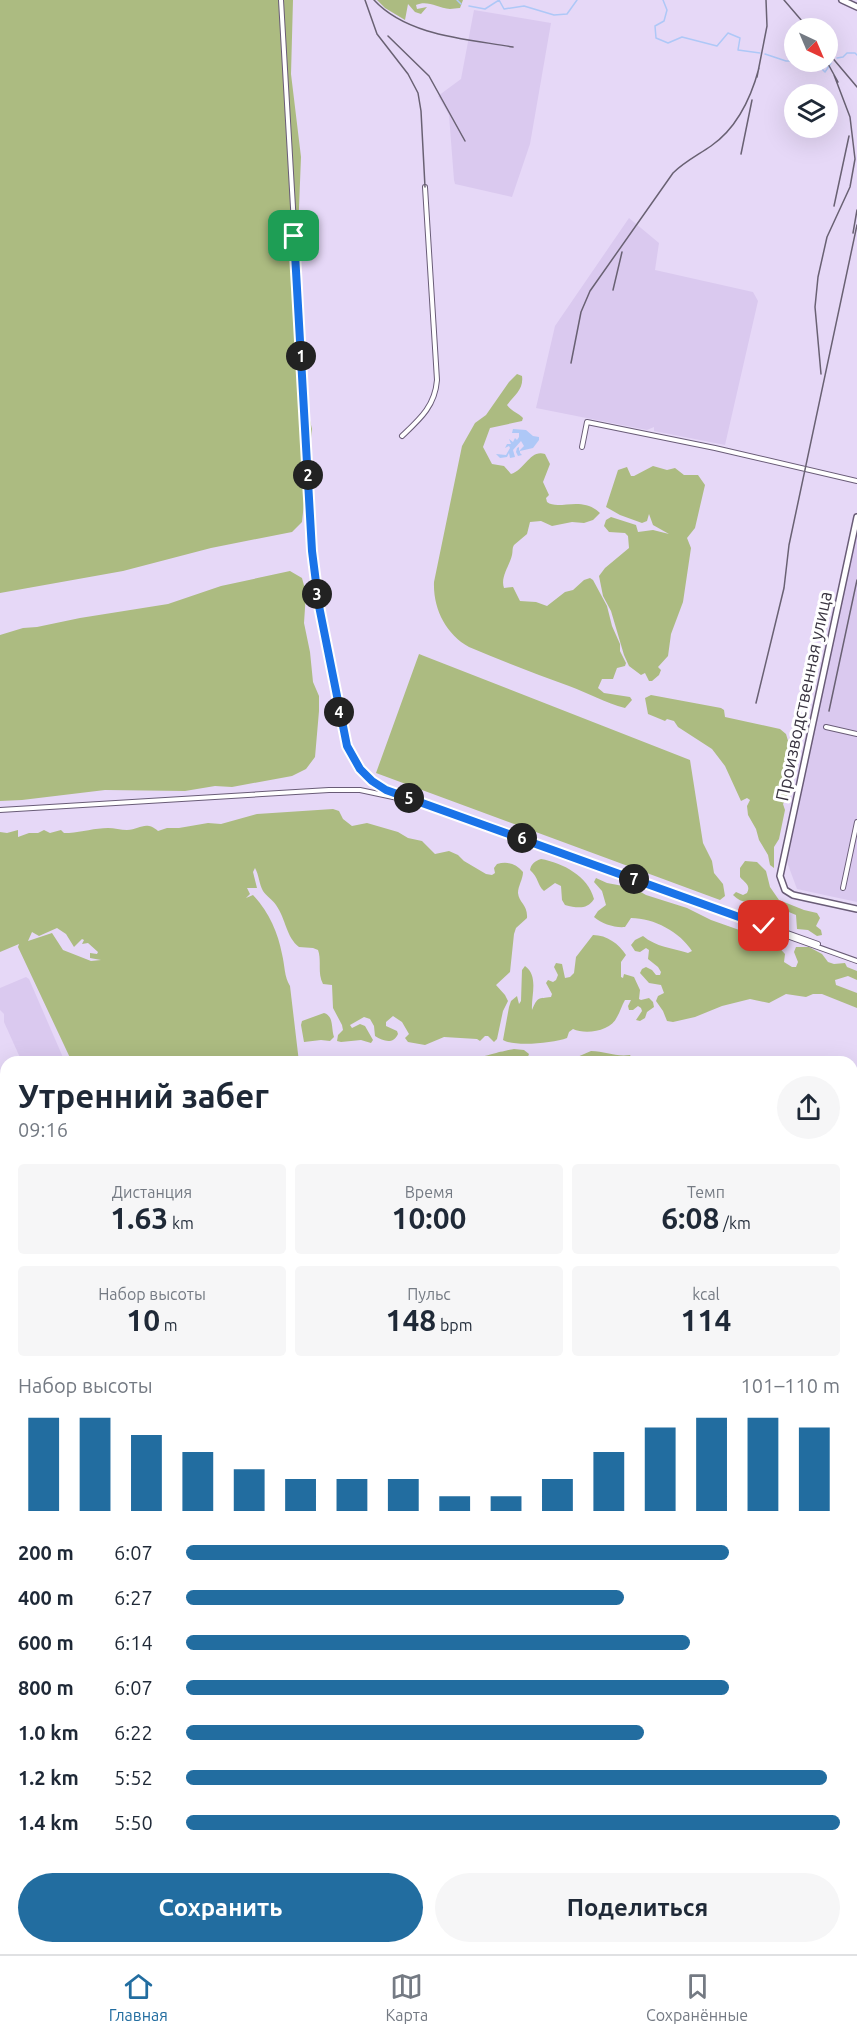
<!DOCTYPE html>
<html lang="ru">
<meta charset="utf-8">
<style>
:root{--surface:#fff;--page:#f6f6f7;--text:#1f2937;--muted:#747a83;--line:#e0e1e3;--accent:#226da0}
body{margin:0;font-family:Ubuntu,sans-serif;background:var(--page);color:var(--text);height:100vh;display:flex;flex-direction:column;font-size:22px;white-space:nowrap}
*{box-sizing:border-box;margin:0}
p{font-size:20px;color:var(--muted)}
.icon{flex:none;width:33px;height:33px;fill:none;stroke:currentColor;stroke-width:2;stroke-linecap:round;stroke-linejoin:round}
.map{position:relative;flex:1;overflow:hidden}
.panel{position:absolute;left:0px;top:1056px;width:858px;height:898px;display:flex;flex-direction:column;background:var(--surface);border-radius:18px 18px 0 0;box-shadow:0 6px 24px #0002}
.panel>*{flex:none}
.needle{width:39px;rotate:136deg}
.controls{position:absolute;left:784px;top:18px;display:grid;gap:12px}
.controls a{display:grid;place-items:center;width:54px;height:54px;border-radius:50%;background:var(--surface);box-shadow:0 6px 24px #0002;font-size:30px}
.pin{position:absolute;display:grid;place-items:center;width:51px;height:51px;color:#fff;margin:-26px;border-radius:12px;box-shadow:0 3px 9px #0006}
.km{position:absolute;width:30px;height:30px;margin:-15px;border-radius:50%;background:#222;color:#fff;font-size:16px;line-height:30px;text-align:center}
.round{display:grid;place-items:center;flex:none;width:63px;height:63px;border-radius:32px;background:var(--page)}
.summary{display:flex;align-items:center;justify-content:space-between;height:102px;padding:0 18px}
h1{font-size:33px;font-weight:700;line-height:45px}
.stats{display:grid;grid-template-columns:repeat(3,1fr);gap:9px;height:102px;padding:6px 18px}
.stats div{display:grid;align-content:center;border-radius:6px;background:var(--page);text-align:center}
.stats b{font-size:30px;font-weight:700}
.stats small{font-size:16px;font-weight:400}
.stats p{font-size:16px}
.chart{height:168px;padding:12px 18px}
.chart p{display:flex;justify-content:space-between}
.chart svg{width:100%;height:108px;margin-top:6px;stroke:var(--accent);stroke-width:6}
.primary-button{display:flex;gap:12px;margin-top:auto;padding:12px 18px}
.primary-button a{flex:1;height:69px;border-radius:36px;background:var(--accent);color:#fff;font-size:24px;font-weight:700;line-height:69px;text-align:center}
.primary-button a+a{background:var(--page);color:var(--text)}
ul{padding:0 18px;list-style:none;font-size:20px}
li{display:grid;grid-template-columns:96px 72px 1fr;align-items:center;height:45px}
li i{height:15px;border-radius:8px;background:var(--accent)}
.dock{display:flex;justify-content:space-around;align-items:center;height:84px;border-top:2px solid var(--line);background:var(--surface);font-size:16px;color:var(--muted)}
.dock a{display:grid;justify-items:center;gap:3px}
.dock .current{color:var(--accent)}
.map>svg:first-child{display:block}
.built{fill:#dac9ef}
.green{fill:#acbb81;fill-rule:evenodd}
.water{fill:#aec8f7}
.lines{fill:none;stroke-linecap:round;stroke-linejoin:round}
.stream{stroke:#aec8f7;stroke-width:1.5}
.minor-casing{stroke:#695c77;stroke-width:6}
.tertiary-casing{stroke:#695c77;stroke-width:7}
.secondary-casing{stroke:#695c77;stroke-width:8}
.minor{stroke:#fff;stroke-width:4}
.tertiary{stroke:#fff;stroke-width:4.5}
.secondary{stroke:#fff;stroke-width:5}
.rail{stroke:#696173;stroke-width:1.5}
.route-casing{stroke:#fff;stroke-width:12}
.route{stroke:#1a73e8;stroke-width:8}
.labels{text-anchor:middle;dominant-baseline:central;stroke-width:6;stroke-linejoin:round;paint-order:stroke}
.street-label{font-size:18px;fill:#393440;stroke:#fff}
</style>
<div class="map">
<svg width="857" height="1954" viewBox="0 0 857 1954">
<rect width="100%" height="100%" fill="#e6d8f7"/>
<path class="built" d="M474,10l77,13 -21,121 -18,53 -57,-13 -1,-4 -5,-65 -11,-19 23,-17z
M629,218l30,25 -4,27 98,22 5,9 -33,144 -71,-14v-4l-7,3 -111,-22 19,-82z
M857,531v371l-60,-13 -10,-27z
M26,977l3,2 36,83h-43l-18,-40v-8l-4,-4v-22z
M857,1221v181l-5,2v-179z
M0,1409h6v136l-6,6z"/>
<path class="green" d="M0,0h293l-2,74 10,83 -3,76 10,179 4,17 -10,93 -10,10 -81,16 -88,23 -123,22z
M377,0h86l-3,8c-4,0 -7,1 -10,1 -13,-1 -22,-9 -34,-4l1,4 10,-2 -6,7 -6,-2 -7,-8 -3,16 -20,-12z
M517,374l5,2c2,13 -8,20 -15,29 4,6 11,8 16,13l-1,3 -32,7 -7,19 9,17 12,2 7,8c14,-4 19,-25 34,-20l5,10 -7,18 6,13 -3,3 1,4c11,9 35,-7 53,11l-7,7 -9,3 -12,-1 -20,4 -11,-5 -11,1 -3,12 -13,11c-2,3 -1,6 -2,10 -2,10 -12,22 -8,33l9,-1 7,14 16,1 11,4 18,-14 8,-2 11,-10 6,-2 3,2 14,26 5,20 8,18v7l6,12 -1,3 -8,2 -4,11h-11l-4,9 6,5 26,4 2,3 -7,8c-19,-5 -37,-15 -56,-22 -34,-12 -67,-25 -100,-39 -23,-13 -36,-38 -35,-65l28,-136 13,-23 11,-8 23,-33z
M653,466l14,4 8,-2 9,7h14l7,10 -10,43 -8,10 4,10 -8,54 -12,32 -3,22 -10,11 3,3 -2,5 -7,6h-3l-4,-8 -4,2 -12,-9 -5,-11 -13,-44 -8,-15 -4,-20 6,-8 24,-20 -1,-12 -3,-3 -16,-1 -5,-6 2,-6 5,-3 25,8 2,7 15,-2 16,4 -16,-9 -4,-11 -2,7 -5,2 -22,-8 -14,-8 12,-37 9,-3 4,9h3z
M290,571l12,7 4,15 -2,30 6,29 3,30 6,14v15l-4,46 -9,12 -14,7 -60,11 -17,-1 -30,5 -80,-1 -83,10 -22,1v-166l23,-7 14,-1 43,-9 88,-14 53,-18z
M419,654l271,106 13,83 9,18 2,12 9,11 2,12 -5,4 -344,-127z
M651,695l70,13 3,2 1,7 55,12 6,5 3,10 8,2 -1,16 -10,37 -3,5 2,6 -6,29 -5,8v21l-4,-3 -2,-10 -9,-15 -3,-11 -8,-14 -1,-9 3,-6 -3,-2 -6,3 -16,-35 -13,-17 -34,-22 -4,-6 -7,-2 -2,2 -17,-7 -3,-16z
M333,809l6,2 4,8 9,7 15,-3 31,9 10,6 14,3 13,13 14,-3 9,4 6,6 22,13 6,1 3,-2 -1,-5 3,-4c11,-3 19,0 26,8 0,7 -5,14 -5,21 1,10 10,12 9,25l-11,10 -2,6 -4,38 -14,13 9,10 3,6 -5,10 -6,28 -3,3 -6,-6h-3l-5,5 -3,-2 -33,-2 -19,8 -17,-3 -3,-4 4,-4 -7,-12 -9,-6 -7,6v4l11,5 1,3c-5,11 -15,7 -23,2l-1,-10 -4,-7 -6,-2 -14,8 2,3 8,-4 5,2 8,14 -2,3 -10,-3 -20,2 -4,-1 1,-6 5,-5 -1,-5 -9,-17 -1,-23 -9,-1c-6,-11 -1,-23 -5,-34l-5,-2 -14,-1c-13,-10 -13,-28 -23,-42 -3,-5 -10,-9 -13,-14 -4,-7 -4,-16 -8,-23l-2,4 4,16h-10l3,6 -4,4 7,-3c16,17 25,38 29,59 3,12 2,22 8,32l9,76h-227l-54,-115 1,-3 -19,8v-120l7,1 11,-3v7l11,-4h9l6,-3 6,3 11,-3 3,3h5c13,-1 26,-5 39,-5 6,0 13,2 19,2 13,0 18,-10 31,1l9,-3h12l29,-5 13,1 36,-10zM57,928l9,6 8,13 8,-8 2,1 -2,4 6,-1 10,9 -1,2 -7,-1v5l11,2 -10,1 -28,-11 -11,-17 -24,8 4,-9 7,4z
M541,859c22,4 47,17 53,40 -7,11 -17,9 -29,6l-3,-5 -1,-14 -6,-3 -11,8c-7,-6 -5,-13 -14,-21 1,-6 5,-9 11,-11z
M745,861l12,1 9,9 4,16 9,13 25,10 13,3 3,5 -4,8 5,4 1,5 -5,1 -9,-6 -11,-1 -1,-14 -12,-5 -5,-4 -13,-1 -9,-5c-10,4 -17,2 -24,-5l3,-3 7,3 4,-2c4,-8 -2,-10 -7,-16v-9z
M596,878l11,5 27,5 12,7 41,13 24,12 34,12 16,3 11,5 13,14 -1,8 8,5h4l2,-5 -4,-10 2,-5h13l13,7 6,8 6,2 11,-1 2,4 10,4v9l-9,-4 -13,4 1,5 21,8v15l-35,-14h-9l-7,3 -20,-3 -17,9 -19,-4 -28,7 -27,11 -22,5 -6,-1 -4,-10 -7,-10 2,-5 6,-3 -3,-8 -12,-2 -9,-10 2,-4 4,-2 6,3 4,5h4l1,-3 -3,-5 -10,-8 1,-9 -3,-2 -6,4 -5,-1 -4,-6 4,-5 8,-4c13,11 29,12 45,17l4,-2c-12,-19 -38,-33 -61,-33l-6,9c-10,1 -23,-3 -31,-10l4,-6 8,-6 -4,-14 -8,-9z
M593,935c14,0 26,9 33,20l-5,7v15l2,1 1,-4 10,3 6,13 -1,9 2,1 8,-2 4,4 1,5 -7,5 -2,6 -5,3 -4,-1 6,-9 -1,-3 -3,-2 -5,4h-4l-1,-4 3,-6h-6c-3,5 -5,12 -8,17 -6,14 -31,18 -44,12l-4,3 -2,6c-14,5 -52,9 -64,2l6,-33 2,-6 6,-5 2,8 2,-3 1,-31 3,-4c14,10 6,30 7,44 6,-14 6,-11 19,-13l1,-3 -6,-11 2,-3 5,2 3,-2 2,-5 -4,-8 2,-4 6,1 3,14 5,-1 4,-4 2,-16z
M324,1013c10,3 7,15 10,24l-4,4 -9,-1 -17,2 -3,-17 1,-4z
M514,1049l10,1 5,4 -3,8h-42l-1,-5c3,-2 25,-7 31,-8z
M591,1051c14,0 24,6 39,4l4,6 -81,1 15,-1z
M0,1144l6,4v65l-6,4z
M0,1311l6,6v124l-3,-8 -3,-2z"/>
<path class="water" d="M513,429l13,1 7,6 6,1v3l-6,8 -13,3v2l2,2 -4,1 -2,-4 1,-4 2,-1v4l5,-5 -3,-5 -8,9 2,7 -5,1 -1,-5 -2,4 -7,1 -4,-4 10,1 4,-7 -1,-2 -4,2 2,-4h4l-2,-5 4,3 2,-4 2,2 2,-3v-4h-7z
M852,1844l5,4v106h-255l12,-6h238z"/>
<g class="lines">
<path class="stream" d="M457,0l4,4
M499,0l5,9 20,-3 30,9 13,-1 10,-14
M663,0l4,10 -3,11 -9,5 1,12 12,5 14,-6 35,9 11,-13 12,5 -2,12 22,3
M469,6l16,3 14,-9
M765,54l21,7h9
M837,58l6,-1 4,-4h8l2,2
M796,62l23,4 6,6 6,-9"/>
<defs>
<path id="minor" d="M281,0l33,570 29,165 12,27 5,7 12,12 14,9 432,154
M402,436c18,-17 33,-30 35,-56l-12,-193
M582,447l5,-25 128,26 142,33
M826,727l31,7
M0,810l329,-20h31l47,10 450,161
M843,888l14,-66
M0,1287l6,-19
M0,1311l6,6
M852,1331l5,-1
M852,1443l5,-1
M852,1515l5,-1
M0,1557l6,-6
M0,1627l6,-6
M424,1948l2,6
M358,1954l7,-6
M494,1954l11,-6"/>
<path id="tertiary" d="M0,1880l6,-6
M268,1948l5,6"/>
<path id="secondary" d="M842,0l15,7
M857,517l-77,359 5,14 8,5 64,14
M852,1138l5,-3
M0,1679l6,6
M0,1707l6,-6"/>
</defs>
<use href="#minor" class="minor-casing"/>
<use href="#tertiary" class="tertiary-casing"/>
<use href="#secondary" class="secondary-casing"/>
<use href="#minor" class="minor"/>
<use href="#tertiary" class="tertiary"/>
<use href="#secondary" class="secondary"/>
<path class="rail" d="M365,0l12,34 31,40 10,19 3,18 4,76
M374,0c33,36 93,39 139,47
M784,0l24,28
M388,36l41,40 36,65
M830,55l27,32
M827,62l11,20
M757,77l10,-51 -1,-26
M741,154l11,-54
M834,206l15,-70
M853,233l4,-23
M613,290l9,-38
M571,363l10,-51 9,-21 83,-118c11,-11 25,-18 38,-27 26,-18 40,-48 48,-78
M821,374l-6,-67 3,-30 9,-40 23,-50 5,-28 -5,-42 -16,-42
M756,703l28,-115 5,-43 68,-320
M829,711l28,-131"/>
</g>
<g class="lines">
<defs>
<path id="route" d="M294,236l18,315 7,55 28,140 13,23 12,12 14,9 378,136"/>
</defs>
<use href="#route" class="route-casing"/>
<use href="#route" class="route"/>
</g>
<g class="labels">
<g class="street-label">
<text transform="translate(803 696) rotate(-78)">Производственная улица</text>
</g>
</g>
</svg>
<div class="controls">
<a><svg class="needle" viewBox="-14 -14 28 28"><path d="M0-13l5 13h-10z" fill="#e53935"/><path d="M0 13l5-13h-10z" fill="#747a83"/></svg></a>
<a><svg class="icon" aria-label="layers" viewBox="0 0 24 24"><path d="M12 4l9 5-9 5-9-5zM3 14l9 5 9-5"/></svg></a>
</div>
<div class="pin" style="left:294px;top:236px;background:#1e9e55"><svg class="icon" aria-label="arrive" viewBox="0 0 24 24"><path d="M6 21V4h12l-3 4 3 4H6"/></svg></div>
<div class="pin" style="left:764px;top:926px;background:#d93025"><svg class="icon" aria-label="check" viewBox="0 0 24 24"><path d="M5 12l5 5 9-10"/></svg></div>
<b class="km" style="left:301px;top:356px">1</b>
<b class="km" style="left:308px;top:475px">2</b>
<b class="km" style="left:317px;top:594px">3</b>
<b class="km" style="left:339px;top:712px">4</b>
<b class="km" style="left:409px;top:798px">5</b>
<b class="km" style="left:522px;top:838px">6</b>
<b class="km" style="left:634px;top:879px">7</b>
<section class="panel">
<div class="summary"><div><h1>Утренний забег</h1><p>09:16</p></div><a class="round"><svg class="icon" aria-label="share" viewBox="0 0 24 24"><path d="M12 15V3M7 8l5-5 5 5M5 13v7h14v-7"/></svg></a></div>
<div class="stats">
<div><p>Дистанция</p><b>1.63<small> km</small></b></div>
<div><p>Время</p><b>10:00</b></div>
<div><p>Темп</p><b>6:08<small> /km</small></b></div>
</div>
<div class="stats">
<div><p>Набор высоты</p><b>10<small> m</small></b></div>
<div><p>Пульс</p><b>148<small> bpm</small></b></div>
<div><p>kcal</p><b>114</b></div>
</div>
<div class="chart"><p><span>Набор высоты</span>101–110 m</p>
<svg viewBox="0 0 160 44" preserveAspectRatio="none"><path d="M5 44V6M15 44V6M25 44V13M35 44V20M45 44V27M55 44V31M65 44V31M75 44V31M85 44V38M95 44V38M105 44V31M115 44V20M125 44V10M135 44V6M145 44V6M155 44V10"/></svg>
</div>
<ul>
<li><b>200 m</b>6:07<i style="width:83%"></i></li>
<li><b>400 m</b>6:27<i style="width:67%"></i></li>
<li><b>600 m</b>6:14<i style="width:77%"></i></li>
<li><b>800 m</b>6:07<i style="width:83%"></i></li>
<li><b>1.0 km</b>6:22<i style="width:70%"></i></li>
<li><b>1.2 km</b>5:52<i style="width:98%"></i></li>
<li><b>1.4 km</b>5:50<i style="width:100%"></i></li>
</ul>
<div class="primary-button"><a>Сохранить</a><a>Поделиться</a></div>
</section>
</div>
<nav class="dock">
<a class="current"><svg class="icon" aria-label="home" viewBox="0 0 24 24"><path d="M3 11l9-7 9 7M6 9v11h12V9"/></svg>Главная</a>
<a><svg class="icon" aria-label="map" viewBox="0 0 24 24"><path d="M3 6l6-2 6 2 6-2v14l-6 2-6-2-6 2zM9 4v14M15 6v14"/></svg>Карта</a>
<a><svg class="icon" aria-label="saved" viewBox="0 0 24 24"><path d="M7 4h10v16l-5-4-5 4z"/></svg>Сохранённые</a>
</nav>
